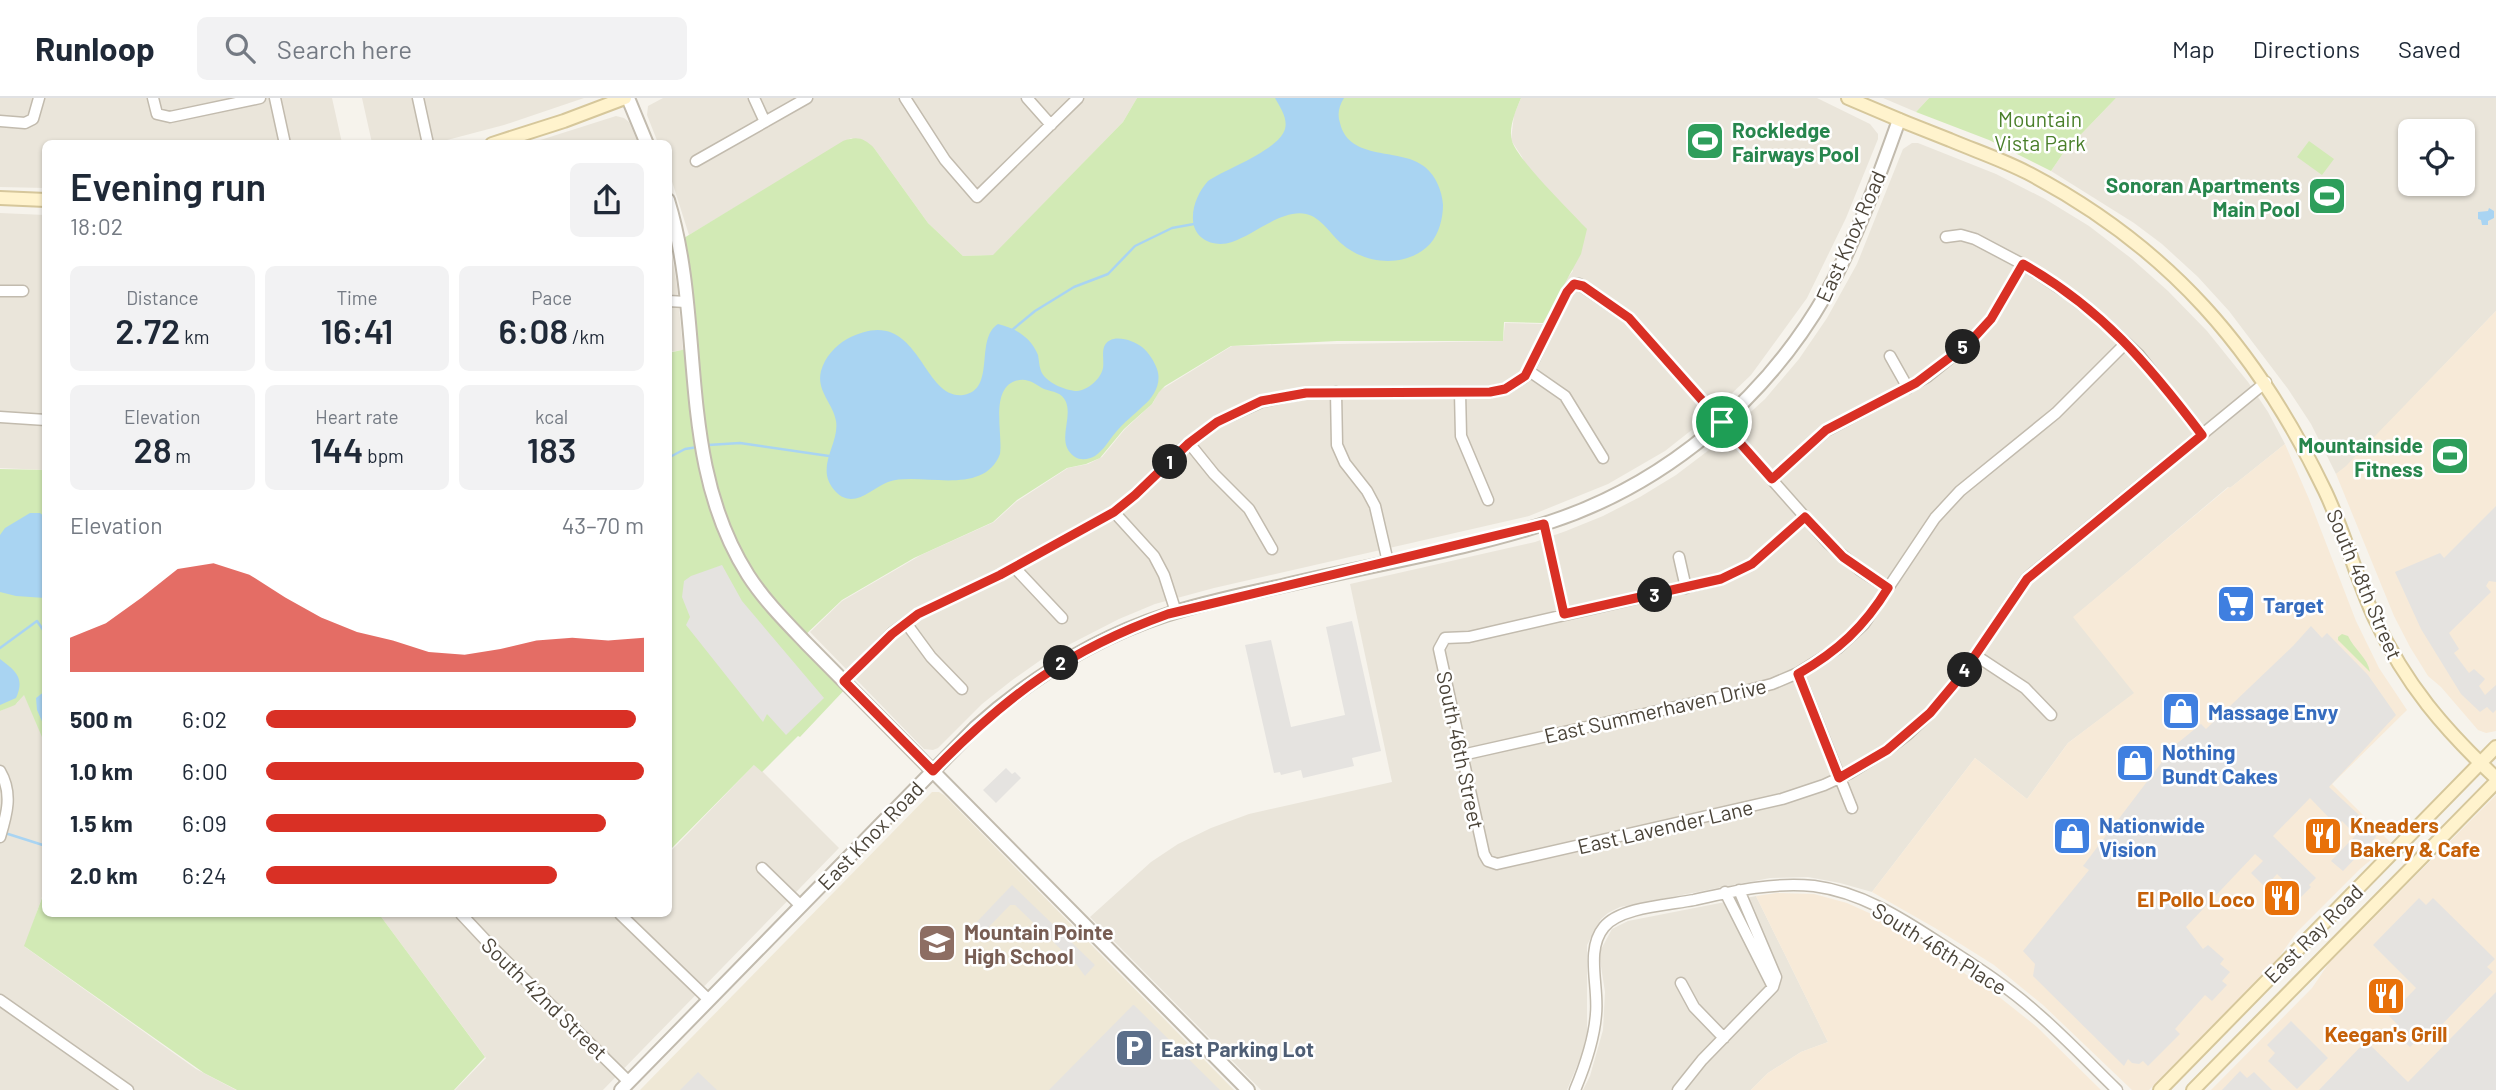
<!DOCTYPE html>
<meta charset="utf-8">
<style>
:root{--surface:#fff;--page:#f2f2f3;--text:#1f2937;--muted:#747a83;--line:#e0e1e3;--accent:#d93025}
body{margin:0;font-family:Barlow,sans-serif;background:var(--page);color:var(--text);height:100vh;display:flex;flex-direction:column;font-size:26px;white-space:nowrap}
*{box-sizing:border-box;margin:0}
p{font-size:23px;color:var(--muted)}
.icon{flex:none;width:38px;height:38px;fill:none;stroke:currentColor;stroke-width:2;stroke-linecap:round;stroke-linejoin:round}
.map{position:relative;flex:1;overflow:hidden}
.drawer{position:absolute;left:42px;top:42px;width:630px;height:777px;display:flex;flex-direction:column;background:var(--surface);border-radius:10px;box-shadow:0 2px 5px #0004}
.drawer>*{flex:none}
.buttons{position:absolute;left:2398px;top:21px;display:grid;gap:14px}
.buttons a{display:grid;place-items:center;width:77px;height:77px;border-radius:10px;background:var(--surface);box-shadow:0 2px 5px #0004;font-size:35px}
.pin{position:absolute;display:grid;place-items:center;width:60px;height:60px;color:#fff;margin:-30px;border:4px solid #fff;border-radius:50%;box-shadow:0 2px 7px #0007}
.km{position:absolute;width:35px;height:35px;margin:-18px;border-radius:50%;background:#222;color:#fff;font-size:19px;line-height:35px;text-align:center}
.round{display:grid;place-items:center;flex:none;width:74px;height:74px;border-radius:10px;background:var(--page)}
.overview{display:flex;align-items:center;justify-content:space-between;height:119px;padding:0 28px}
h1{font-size:38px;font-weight:600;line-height:52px}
.figures{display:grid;grid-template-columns:repeat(3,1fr);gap:10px;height:119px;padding:7px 28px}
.figures div{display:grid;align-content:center;border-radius:10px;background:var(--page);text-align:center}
.figures b{font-size:35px;font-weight:600}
.figures small{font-size:19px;font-weight:400}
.figures p{font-size:19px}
.chart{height:196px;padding:14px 28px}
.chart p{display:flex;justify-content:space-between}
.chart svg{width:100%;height:126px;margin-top:7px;fill:var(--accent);opacity:.7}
ul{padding:0 28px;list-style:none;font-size:23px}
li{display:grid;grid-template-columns:112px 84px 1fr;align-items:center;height:52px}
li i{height:18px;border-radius:9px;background:var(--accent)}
header{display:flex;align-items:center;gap:42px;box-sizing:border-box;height:98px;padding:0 35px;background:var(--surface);border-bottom:2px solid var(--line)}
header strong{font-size:33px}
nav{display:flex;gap:38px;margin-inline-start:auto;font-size:24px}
.search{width:490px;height:63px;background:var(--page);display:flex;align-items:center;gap:18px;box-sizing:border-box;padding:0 24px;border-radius:10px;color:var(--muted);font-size:26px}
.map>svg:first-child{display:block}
.residential{fill:#eae5da;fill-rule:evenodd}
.commercial{fill:#f7ead8}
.education{fill:#efe8d6}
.green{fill:#d2eab5}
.parking{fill:#e5e3e0}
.water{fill:#a9d4f2}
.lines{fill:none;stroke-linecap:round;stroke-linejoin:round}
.stream{stroke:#a9d4f2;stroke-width:2.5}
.minor-casing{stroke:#c2bbae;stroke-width:13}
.tertiary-casing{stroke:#c2bbae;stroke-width:16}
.secondary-casing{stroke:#d6c79b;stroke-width:16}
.minor{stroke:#fff;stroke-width:10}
.tertiary{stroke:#fff;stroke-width:12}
.secondary{stroke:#fff3cd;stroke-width:12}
.route-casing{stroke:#fff;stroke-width:14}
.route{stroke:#d93025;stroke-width:9}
.labels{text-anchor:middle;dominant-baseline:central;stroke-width:5;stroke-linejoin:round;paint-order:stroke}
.park-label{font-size:21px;fill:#4a7f2a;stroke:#fff}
.leisure-label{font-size:21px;font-weight:bold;fill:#27864d;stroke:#fff;text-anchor:end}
.street-label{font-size:21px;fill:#4b4439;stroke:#fff}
.shop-label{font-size:21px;font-weight:bold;fill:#366cbe;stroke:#fff;text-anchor:start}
.food-label{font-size:21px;font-weight:bold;fill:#c56008;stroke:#fff;text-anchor:start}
.education-label{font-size:21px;font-weight:bold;fill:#785e54;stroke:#fff;text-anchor:start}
.service-label{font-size:21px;font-weight:bold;fill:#4e5e75;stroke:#fff;text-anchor:start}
</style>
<header>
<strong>Runloop</strong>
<div class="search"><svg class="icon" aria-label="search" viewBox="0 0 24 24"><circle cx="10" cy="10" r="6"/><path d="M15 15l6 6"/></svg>Search here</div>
<nav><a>Map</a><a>Directions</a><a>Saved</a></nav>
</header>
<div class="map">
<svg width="2496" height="992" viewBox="0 0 2496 992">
<rect width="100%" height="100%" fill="#f6f3ec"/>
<path class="residential" d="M0,0h332l10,45 -296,1 -1,44 -45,-1z
M362,0h222l-80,27 -72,19 -60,-1z
M663,0h474l-14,24 -129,133 -31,1 -35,-33 -54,-75 -23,-10 -162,97 -20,-63 -1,-28 -10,-1 -11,-28 1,-9z
M1521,0h296l53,26 8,10v5l-32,79 -39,80 -56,77 -48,46 -38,30 -57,33 -79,32 -315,72 -59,16 -36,15 -74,38 -34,24 -29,23 -44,44 -5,2 -9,-1 -114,-117 32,-31 79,-46 73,-33 22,-20 52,-34 20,-4 14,-7 23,-28 28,-26 6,-12 73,-45 271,-5 2,-18 38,1 18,-38 12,-15 -51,-114 -11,-17 3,-25z
M1883,0h46l-13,14z
M2116,0h380v213l-150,156 -10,7 -25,-50 -23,-35 -59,-78 -31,-34 -36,-33 -28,-21 -83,-52 13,-19zM2410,33h52v53h-52z
M616,18l8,2 5,4 9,21h-107z
M1912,45h6l78,31 49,25 44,27 43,33 36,32 39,40 41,51 20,30 17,32 -55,44 -2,-1 -154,130 61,76 -67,50 -41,56 -52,-41 -103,134 -32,-9 -32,-6 -38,1 -150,29 -12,6 -7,6 -14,26v87l-5,22 -15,36h-306l-171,-173 61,-55 27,-18 33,-16 38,-14 143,-32 -42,-198 185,-42 31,-11 37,-15 37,-19 36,-22 33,-25 56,-51 34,-40 28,-41 30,-54 46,-115z
M0,115l45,2v255l-45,-2z
M668,134l9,54 6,64 -14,2z
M24,596l21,48v146l-20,59 171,122 40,21h-236v-379l17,-8z
M755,666l84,84 -236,242h-148l31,-32 -107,-144h289l1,-61z
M1756,798l72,146 -27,10 -33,21 -17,17h-168l7,-14 13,-46 2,-38 -6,-39 13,-24 16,-8z"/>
<path class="commercial" d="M2496,213v420l-10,2 -8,-3 -37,-43 -13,-11 -18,-29 -16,-31 -58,-142 10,-8z
M2285,346l24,55 47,122 23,47 28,42 -75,74 59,59 -31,26 -64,64 -19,27 -128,130h-17l-89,-85 -49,-40 -59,-37 -63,-36 103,-134 52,41 41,-56 66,-50 -61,-76 156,-130 1,1z
M2496,697v295h-285l101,-102 17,-25z
M1777,795l37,1 33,9 31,14 115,75 44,35 64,63h-350l17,-17 33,-21 27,-10 -72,-146z"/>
<path class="education" d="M932,694h7l5,3 290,295h-594z"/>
<path class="green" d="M1137,0h384c-5,12 -13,30 -9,43 5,18 60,72 75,88l-6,25 -38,69 -39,-1 -1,19h-166l-106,5 -66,40 -6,6 -7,12 -28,25 -24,29 -14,6 -19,4 -50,32 -24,22 -79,36 -72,42 -40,38 47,47 -49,52 -2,-1 -36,36 -8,-7 -85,86 -1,-498 23,-5 -12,-107 164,-100c14,-5 21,-3 31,7l54,75 35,33 30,-1 130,-133z
M1929,0h187l-52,54 -13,19 -62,-31 -73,-28z
M2309,43l25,18 -12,16 -25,-18z
M0,371l45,1v274l-21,-49 -9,10 -15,6z
M2342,536l6,2c6,13 20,22 22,36l-32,-32v-3z
M45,792l1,24h333l106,143 -31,33h-217l-33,-17 -180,-127z"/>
<path class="parking" d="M2496,408v76l-7,-1 -3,5 5,6 -42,41 10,16 -5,4 15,20 5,-4 11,10 -6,7 6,9 11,-10v25l-3,3 -6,-6 -7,5 -19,-18 -40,-65 -26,-57 45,-19 4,5z
M722,467l20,36 82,97 -38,37 -19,-21 -4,8 -77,-97 4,-8 -8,-20 2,-16 7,-5z
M1352,523l29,130 -29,7 2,8 -51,12 -2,-8 -20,5 -1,-3 -6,1 -29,-128 26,-5 20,87 54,-12 -19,-88z
M2311,528l11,12 5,-5 41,42 28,40 -67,72 44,41 3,9 -33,34 -12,-10 25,-26 -14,-14 -5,5 -27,-28 -37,38 43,42 -7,7 2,2 -10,10 -24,-23 -12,13 -14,-14 12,-12 -8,-7 -69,73 17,22 5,-4 16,14 -4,5 10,8 -8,9 5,4 -15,16 -7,-6 -30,34 5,5 -32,32 -5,-5 -4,3 -7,-1 -4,-4 -4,7 -91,-90 2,-12 -12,-13 66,-81 -6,-4 91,-120 27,-22 5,5 87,-83z
M1006,670l6,6 3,-2 6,6 -25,25 -13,-13z
M1012,787l83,80 -10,11 -9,-12 -61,-59h-5l-29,30 -9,-8z
M2419,800l7,7 7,-7 62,61 -8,8 6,5 -71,73 -5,-5 -7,7 -16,-15 5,-6 -10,-10 27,-28 -43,-43z
M2496,894v98h-177l47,-49 42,41z
M1133,907h1l86,85h-171z
M2291,923l37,37 -31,31 -29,-28 7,-8 -8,-8z
M2240,973l7,7 7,-6 18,18h-50z
M698,974l19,18h-37z"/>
<path class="water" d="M1275,0h69c-5,8 -7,16 -4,25 9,39 61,24 85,44 11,9 17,24 18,38 0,13 -4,29 -13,39 -23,24 -64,21 -88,0 -11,-9 -21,-27 -36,-30 -24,-5 -52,21 -74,28 -17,6 -38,-2 -39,-22 -1,-14 6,-29 15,-39 18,-12 71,-31 77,-52 3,-11 -5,-22 -10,-31z
M2489,110l5,3v7l-6,3v4h-6l-1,-5 -3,-1v-7l10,-1z
M998,226c17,4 33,13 40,31 1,5 1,11 3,16 4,11 25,20 36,20 11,-1 24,-12 26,-23 1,-6 -1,-15 1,-21 6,-15 29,-7 38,0 7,6 12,14 15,22 5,14 -3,28 -14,37 -9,9 -19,16 -27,26 -7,8 -12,18 -21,24 -5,3 -14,5 -20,1 -20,-14 -2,-37 -9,-55 -4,-10 -13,-10 -22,-13 -10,-5 -16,-12 -29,-8 -25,9 -12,53 -15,73 -17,44 -81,17 -112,28 -16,6 -34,28 -52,10 -23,-24 4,-47 0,-71 -3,-18 -20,-30 -15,-50 4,-14 14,-25 26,-32 73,-39 73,61 116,56 34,-5 11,-56 35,-71z
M30,415h10l5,4v81l-29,-2 -16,-4v-57l5,-7z
M0,561c16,12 25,19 16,39l-16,7z
M45,593h1l-1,37 -8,-18 -1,-12z"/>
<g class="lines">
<path class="stream" d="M1012,232l23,-19 39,-24 34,-13 27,-28 37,-18 22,-4
M708,347l32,-2 89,13
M668,360l17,-9 13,-2
M0,550l37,-27 9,13
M5,735l41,13"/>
<defs>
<path id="minor" d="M153,0l4,16 13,3 90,-19
M275,0l10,46
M418,0l10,46
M754,0l11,24
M905,0l40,62 32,37 101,-99
M1027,0l24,27
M0,23l25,2 8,-4 6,-21
M696,63l111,-63
M1946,139l15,-2 14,4 53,28 39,26 38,30 34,32 63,80
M0,193h23
M668,203l18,1
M1890,258l18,32
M1529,273l36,25 38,62
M1336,294l1,53 8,18 22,28 8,15 13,56
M1460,294l1,44 27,64
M0,319l46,3
M1189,345l25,31 35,35 23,40
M1772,381l54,-48 101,-54 42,-34 22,-24 32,-55
M1114,414l40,44 10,19 12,37
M1805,419l-53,47 -31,15 -252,58 -24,1 -6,11 45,205 4,7 9,3 285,-65 42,-14 26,-12 37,-23 21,-16 22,-21 31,-37 66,-98 239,-196
M1544,426l20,90
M1679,459l7,31
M1014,469l48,51
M906,525l25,34 31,32
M1975,557l50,33 26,27
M1798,575l54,135
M844,583l48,-48 26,-19 82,-39 114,-63 21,-17 49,-48 33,-25 44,-20 45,-9 184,-1 15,-3 21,-13 41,-84 7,-8h5l50,34 199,225 32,27 28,18
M1462,657l271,-61 39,-10 26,-11 40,-25 26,-24 71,-106 25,-27 96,-78 70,-70
M0,673c13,22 7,43 0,66
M762,770l39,38
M1725,794l48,95
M461,816l30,32 138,136
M620,816l89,86
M1681,885l13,24 30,31
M0,902l128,90
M1575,992c10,-24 19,-49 21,-76 3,-28 -11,-64 8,-87 16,-20 65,-22 90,-27 40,-9 78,-18 120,-14 46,6 86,31 124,56 34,22 69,44 99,71 28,24 53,51 80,77
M1678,992l24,-30 71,-73 3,-10 -37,-87"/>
<path id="tertiary" d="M628,0l19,46
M668,102c38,124 7,260 80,375 16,25 38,47 59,69l441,446
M621,992l354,-362c56,-50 120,-90 191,-113 39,-13 80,-21 120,-30 88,-21 179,-35 264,-63 116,-38 216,-123 276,-228 30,-54 52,-115 73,-174"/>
<path id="secondary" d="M1848,0c34,15 68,29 102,42 26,11 53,20 78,33 141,74 229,176 297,318 20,42 31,87 50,128 31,66 69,110 121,159
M492,46l72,-23 61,-23
M0,100l46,2
M2160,992l336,-343
M2193,992l303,-308"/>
</defs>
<use href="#minor" class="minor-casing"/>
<use href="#tertiary" class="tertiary-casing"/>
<use href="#secondary" class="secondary-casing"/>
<use href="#minor" class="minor"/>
<use href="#tertiary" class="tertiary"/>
<use href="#secondary" class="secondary"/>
</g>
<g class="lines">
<defs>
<path id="route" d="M2023,166c78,44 126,101 179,171l-175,144 -66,97 -31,37 -43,37 -48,28 -41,-104c40,-23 66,-47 90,-86l-45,-31 -38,-40 -53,47 -31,15 -157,35 -20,-90 -376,90c-100,36 -161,81 -235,157l-89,-90 48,-47 26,-20 82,-39 114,-63 21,-17 54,-52 28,-21 44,-21 45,-8 184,-1 15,-3 20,-13 42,-84 7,-8 9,2 46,32 143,161 54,-49 90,-47 53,-40 22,-24z"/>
</defs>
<use href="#route" class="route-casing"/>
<use href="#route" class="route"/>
</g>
<defs>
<symbol id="stadium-square" viewBox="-11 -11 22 22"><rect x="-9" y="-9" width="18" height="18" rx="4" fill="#2e9e5b" stroke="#fff"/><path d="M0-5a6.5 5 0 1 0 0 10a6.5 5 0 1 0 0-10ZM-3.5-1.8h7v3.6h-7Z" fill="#fff"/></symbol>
<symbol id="supermarket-square" viewBox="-11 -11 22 22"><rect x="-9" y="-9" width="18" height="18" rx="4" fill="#3f7fe0" stroke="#fff"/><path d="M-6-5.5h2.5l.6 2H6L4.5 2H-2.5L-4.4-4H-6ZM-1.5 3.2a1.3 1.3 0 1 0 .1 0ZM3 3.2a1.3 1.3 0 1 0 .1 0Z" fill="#fff"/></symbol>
<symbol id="shop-square" viewBox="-11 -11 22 22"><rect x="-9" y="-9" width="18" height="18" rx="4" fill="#3f7fe0" stroke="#fff"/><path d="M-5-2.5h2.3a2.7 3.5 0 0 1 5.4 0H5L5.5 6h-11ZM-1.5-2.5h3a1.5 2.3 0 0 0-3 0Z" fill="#fff"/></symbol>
<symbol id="restaurant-square" viewBox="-11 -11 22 22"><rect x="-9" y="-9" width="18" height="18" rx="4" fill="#e8710a" stroke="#fff"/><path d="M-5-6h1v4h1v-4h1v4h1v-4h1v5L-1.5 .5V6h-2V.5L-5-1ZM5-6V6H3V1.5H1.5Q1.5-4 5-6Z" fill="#fff"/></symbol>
<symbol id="school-square" viewBox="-11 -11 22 22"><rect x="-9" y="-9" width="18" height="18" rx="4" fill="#8d6e63" stroke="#fff"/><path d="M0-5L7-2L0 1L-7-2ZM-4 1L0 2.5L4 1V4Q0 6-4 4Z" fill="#fff"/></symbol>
<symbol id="parking-square" viewBox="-11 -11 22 22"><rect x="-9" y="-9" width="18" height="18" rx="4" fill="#5c6f8a" stroke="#fff"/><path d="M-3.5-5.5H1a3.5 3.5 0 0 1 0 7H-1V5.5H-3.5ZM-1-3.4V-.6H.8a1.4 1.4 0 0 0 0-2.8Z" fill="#fff"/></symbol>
</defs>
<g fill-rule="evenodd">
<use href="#stadium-square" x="1683" y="21" width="44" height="44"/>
<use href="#stadium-square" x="2305" y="76" width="44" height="44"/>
<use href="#stadium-square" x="2428" y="336" width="44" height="44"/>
<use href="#supermarket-square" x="2214" y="484" width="44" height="44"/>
<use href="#shop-square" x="2159" y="591" width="44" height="44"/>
<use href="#shop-square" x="2113" y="643" width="44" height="44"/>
<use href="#shop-square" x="2050" y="716" width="44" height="44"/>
<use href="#restaurant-square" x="2301" y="716" width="44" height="44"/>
<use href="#restaurant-square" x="2260" y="778" width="44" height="44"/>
<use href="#school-square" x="915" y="823" width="44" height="44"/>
<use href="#restaurant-square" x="2364" y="876" width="44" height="44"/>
<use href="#parking-square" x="1112" y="928" width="44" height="44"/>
</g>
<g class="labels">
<g class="park-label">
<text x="2040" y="20">Mountain<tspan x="2040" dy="24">Vista Park</tspan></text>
</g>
<g class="leisure-label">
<text x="1732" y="31" text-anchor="start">Rockledge<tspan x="1732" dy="24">Fairways Pool</tspan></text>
<text x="2300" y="86">Sonoran Apartments<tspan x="2300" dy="24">Main Pool</tspan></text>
<text x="2423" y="346">Mountainside<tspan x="2423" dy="24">Fitness</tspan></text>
</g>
<g class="street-label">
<text transform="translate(1850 138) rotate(-66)">East Knox Road</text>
<text transform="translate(2365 486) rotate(67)">South 48th Street</text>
<text transform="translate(1655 612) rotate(-13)">East Summerhaven Drive</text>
<text transform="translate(1461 652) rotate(78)">South 46th Street</text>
<text transform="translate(1665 728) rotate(-13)">East Lavender Lane</text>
<text transform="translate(870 737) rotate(-46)">East Knox Road</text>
<text transform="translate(2313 835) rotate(-45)">East Ray Road</text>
<text transform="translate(1940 850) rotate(32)">South 46th Place</text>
<text transform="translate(545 900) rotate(44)">South 42nd Street</text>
</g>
<g class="shop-label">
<text x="2263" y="506">Target</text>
<text x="2208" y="613">Massage Envy</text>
<text x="2162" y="653">Nothing<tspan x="2162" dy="24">Bundt Cakes</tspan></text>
<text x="2099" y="726">Nationwide<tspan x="2099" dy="24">Vision</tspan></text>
</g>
<g class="food-label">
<text x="2350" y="726">Kneaders<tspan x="2350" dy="24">Bakery &amp; Cafe</tspan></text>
<text x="2255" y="800" text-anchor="end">El Pollo Loco</text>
<text x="2386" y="935" text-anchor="middle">Keegan's Grill</text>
</g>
<g class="education-label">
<text x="964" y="833">Mountain Pointe<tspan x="964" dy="24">High School</tspan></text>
</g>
<g class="service-label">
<text x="1161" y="950">East Parking Lot</text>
</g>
</g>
</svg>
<div class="buttons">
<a><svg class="icon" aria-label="locate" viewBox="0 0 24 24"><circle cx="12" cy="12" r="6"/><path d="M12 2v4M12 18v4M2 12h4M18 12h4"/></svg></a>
</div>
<div class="pin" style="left:1722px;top:324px;background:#1e9e55"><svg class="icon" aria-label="arrive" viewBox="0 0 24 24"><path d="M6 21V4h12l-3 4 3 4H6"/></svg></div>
<b class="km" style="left:1170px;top:364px">1</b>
<b class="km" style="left:1061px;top:565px">2</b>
<b class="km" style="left:1655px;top:497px">3</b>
<b class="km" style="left:1965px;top:572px">4</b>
<b class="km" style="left:1963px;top:249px">5</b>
<section class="drawer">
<div class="overview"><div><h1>Evening run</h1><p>18:02</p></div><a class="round"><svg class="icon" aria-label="share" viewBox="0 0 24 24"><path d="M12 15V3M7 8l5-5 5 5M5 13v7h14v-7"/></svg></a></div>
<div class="figures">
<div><p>Distance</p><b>2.72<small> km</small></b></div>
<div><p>Time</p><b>16:41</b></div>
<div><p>Pace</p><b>6:08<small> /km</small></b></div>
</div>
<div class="figures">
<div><p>Elevation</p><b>28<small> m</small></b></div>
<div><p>Heart rate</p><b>144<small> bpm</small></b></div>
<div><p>kcal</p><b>183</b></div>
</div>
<div class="chart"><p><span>Elevation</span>43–70 m</p>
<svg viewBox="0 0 160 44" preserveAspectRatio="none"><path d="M0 44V32L10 27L20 18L30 8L40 6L50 10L60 18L70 25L80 30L90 33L100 37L110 38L120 36L130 33L140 32L150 33L160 32V44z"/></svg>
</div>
<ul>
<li><b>500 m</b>6:02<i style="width:98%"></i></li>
<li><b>1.0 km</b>6:00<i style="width:100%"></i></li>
<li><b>1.5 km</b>6:09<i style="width:90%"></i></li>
<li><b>2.0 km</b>6:24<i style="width:77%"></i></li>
</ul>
</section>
</div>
